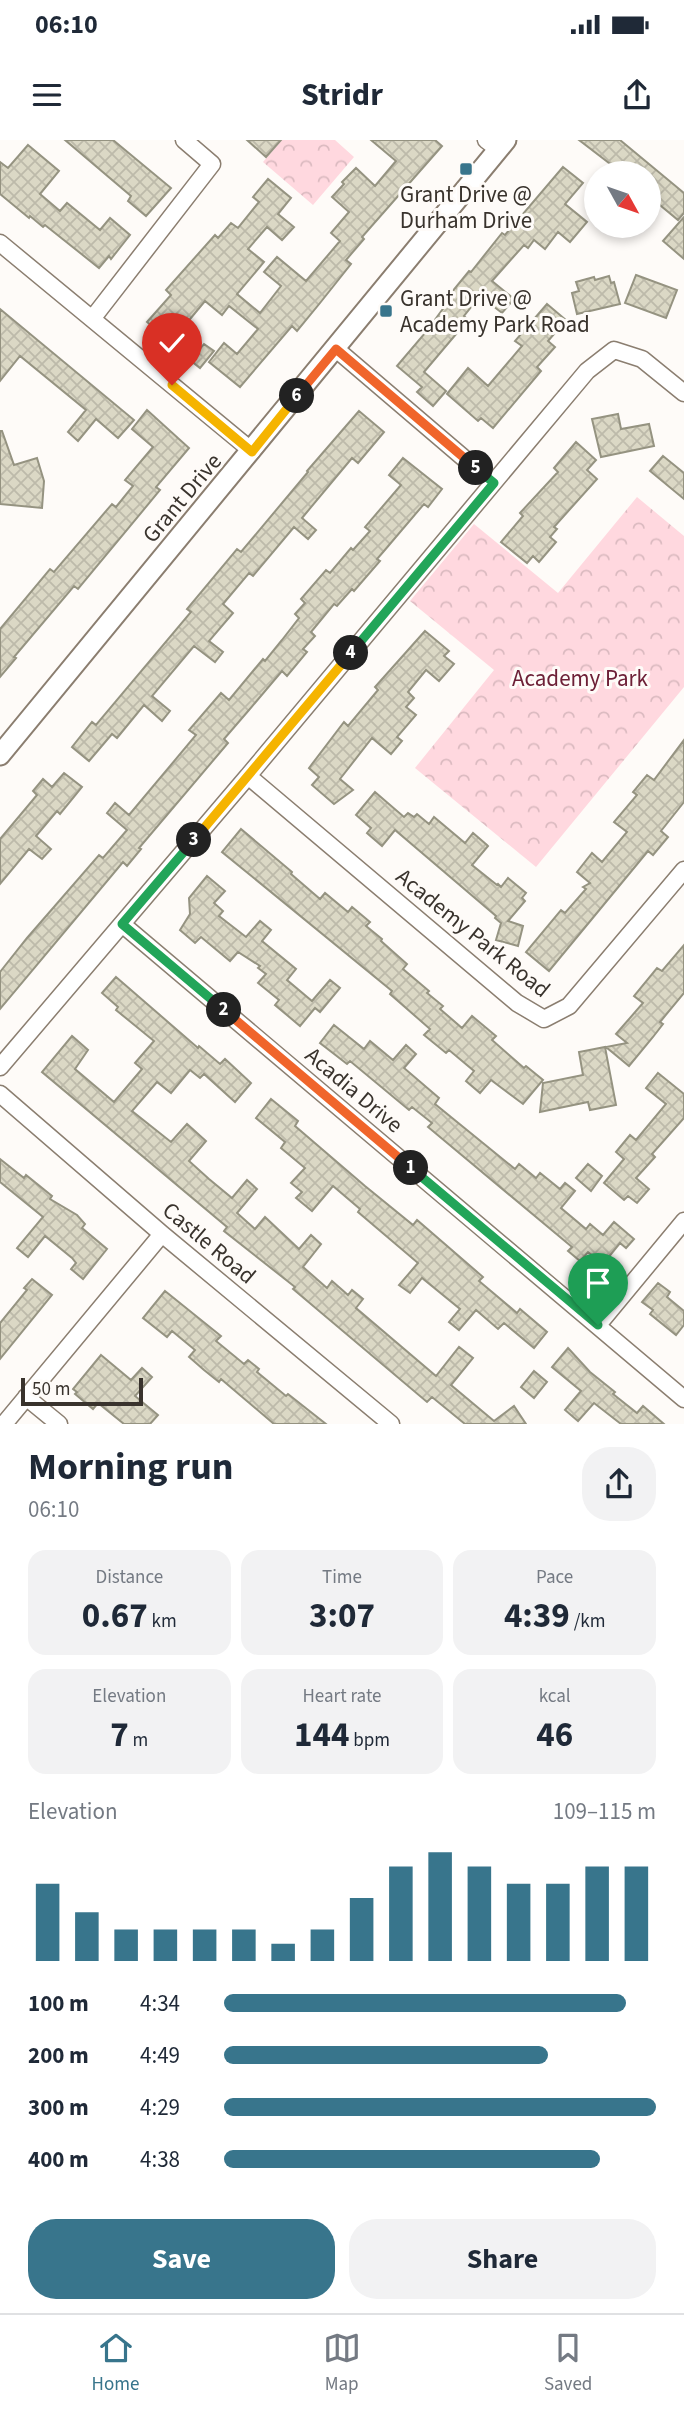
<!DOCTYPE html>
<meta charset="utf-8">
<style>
:root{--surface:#fff;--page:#f2f2f3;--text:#1f2937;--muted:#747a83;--line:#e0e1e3;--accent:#38758c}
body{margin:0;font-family:"Source Sans 3",sans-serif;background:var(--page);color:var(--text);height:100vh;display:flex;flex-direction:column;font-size:26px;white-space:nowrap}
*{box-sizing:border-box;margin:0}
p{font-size:23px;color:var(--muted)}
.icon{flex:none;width:38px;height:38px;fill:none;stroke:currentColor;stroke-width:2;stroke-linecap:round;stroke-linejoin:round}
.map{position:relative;height:1284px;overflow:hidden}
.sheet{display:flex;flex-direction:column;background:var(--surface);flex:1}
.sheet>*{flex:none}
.needle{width:46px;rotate:130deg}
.controls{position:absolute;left:584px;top:21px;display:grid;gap:14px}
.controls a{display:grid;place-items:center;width:77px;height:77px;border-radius:50%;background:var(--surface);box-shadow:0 4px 10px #0003;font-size:35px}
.scale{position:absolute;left:21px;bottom:18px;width:122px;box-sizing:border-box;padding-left:7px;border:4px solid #39332d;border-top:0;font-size:19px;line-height:24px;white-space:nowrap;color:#39332d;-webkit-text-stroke:5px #fefbf8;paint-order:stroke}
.pin{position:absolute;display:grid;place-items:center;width:60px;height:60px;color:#fff;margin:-72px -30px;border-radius:50% 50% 50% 0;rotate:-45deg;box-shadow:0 0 7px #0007}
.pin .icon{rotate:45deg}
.km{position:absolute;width:35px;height:35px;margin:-18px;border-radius:50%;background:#222;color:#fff;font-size:19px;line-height:35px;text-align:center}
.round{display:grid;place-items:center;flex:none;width:74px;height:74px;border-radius:28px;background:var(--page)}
.overview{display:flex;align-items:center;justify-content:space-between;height:119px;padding:0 28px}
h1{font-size:38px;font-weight:700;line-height:52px}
.metrics{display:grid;grid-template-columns:repeat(3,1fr);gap:10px;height:119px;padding:7px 28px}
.metrics div{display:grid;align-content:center;border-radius:18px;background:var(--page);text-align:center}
.metrics b{font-size:35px;font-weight:700}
.metrics small{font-size:19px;font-weight:400}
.metrics p{font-size:19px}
.chart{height:196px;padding:14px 28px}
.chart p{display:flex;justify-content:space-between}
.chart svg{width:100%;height:126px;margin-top:7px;stroke:var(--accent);stroke-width:6}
.primary-button{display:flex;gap:14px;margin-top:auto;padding:14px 28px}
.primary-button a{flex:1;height:80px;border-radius:28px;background:var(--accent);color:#fff;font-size:28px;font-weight:700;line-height:80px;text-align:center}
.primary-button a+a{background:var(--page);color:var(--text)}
ul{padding:0 28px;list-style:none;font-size:23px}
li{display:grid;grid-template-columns:112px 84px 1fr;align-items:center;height:52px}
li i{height:18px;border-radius:9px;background:var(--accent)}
.status{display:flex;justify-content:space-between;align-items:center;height:49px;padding:0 35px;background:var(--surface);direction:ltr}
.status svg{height:19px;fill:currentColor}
header{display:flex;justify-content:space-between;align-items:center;height:91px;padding:0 28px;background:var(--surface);font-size:32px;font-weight:700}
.tabs{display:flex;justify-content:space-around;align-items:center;height:98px;border-top:2px solid var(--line);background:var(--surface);font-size:19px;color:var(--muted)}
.tabs a{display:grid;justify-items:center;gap:4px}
.tabs .on{color:var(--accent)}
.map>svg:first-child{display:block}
.park{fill:url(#park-crowns)}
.building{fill:url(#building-cross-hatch);stroke:#959381;stroke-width:2}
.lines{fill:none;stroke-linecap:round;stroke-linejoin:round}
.minor-casing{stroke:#8b7e70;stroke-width:19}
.tertiary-casing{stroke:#8b7e70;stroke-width:23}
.minor{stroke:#fff;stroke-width:16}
.tertiary{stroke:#fff;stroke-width:19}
.split-1-casing{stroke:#fff;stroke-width:14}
.split-2-casing{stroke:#fff;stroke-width:14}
.split-3-casing{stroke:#fff;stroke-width:14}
.split-4-casing{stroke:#fff;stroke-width:14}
.split-5-casing{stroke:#fff;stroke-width:14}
.split-6-casing{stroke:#fff;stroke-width:14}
.split-7-casing{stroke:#fff;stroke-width:14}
.split-1{stroke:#22a559;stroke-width:9}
.split-2{stroke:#f0652b;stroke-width:9}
.split-3{stroke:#22a559;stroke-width:9}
.split-4{stroke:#f5b400;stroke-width:9}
.split-5{stroke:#22a559;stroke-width:9}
.split-6{stroke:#f0652b;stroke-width:9}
.split-7{stroke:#f5b400;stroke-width:9}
.poi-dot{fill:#38758c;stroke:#fefbf8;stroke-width:2.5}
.labels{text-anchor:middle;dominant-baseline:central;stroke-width:6;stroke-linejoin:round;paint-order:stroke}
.poi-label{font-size:23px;fill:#39332d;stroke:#fefbf8}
.street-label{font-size:23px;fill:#39332d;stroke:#fefbf8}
.park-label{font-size:23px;fill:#6d2037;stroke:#fefbf8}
</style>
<div class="status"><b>06:10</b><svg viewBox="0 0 49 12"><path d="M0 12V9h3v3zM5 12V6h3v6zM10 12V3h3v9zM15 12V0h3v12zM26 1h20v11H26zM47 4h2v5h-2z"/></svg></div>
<header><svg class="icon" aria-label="menu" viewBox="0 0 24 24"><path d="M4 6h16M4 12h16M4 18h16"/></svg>Stridr<svg class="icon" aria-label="share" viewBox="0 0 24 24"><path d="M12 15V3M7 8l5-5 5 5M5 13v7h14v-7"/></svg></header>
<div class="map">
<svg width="684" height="1284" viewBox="0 0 684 1284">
<defs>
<pattern id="park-crowns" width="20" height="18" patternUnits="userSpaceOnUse" patternTransform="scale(1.75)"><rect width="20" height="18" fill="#ffd8df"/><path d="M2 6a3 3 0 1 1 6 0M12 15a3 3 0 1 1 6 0" fill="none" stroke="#dbbac0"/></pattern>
<pattern id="building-cross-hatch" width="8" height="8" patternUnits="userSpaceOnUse" patternTransform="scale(1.75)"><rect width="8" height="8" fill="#dbd8c5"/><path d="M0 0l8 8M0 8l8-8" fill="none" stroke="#bdbaaa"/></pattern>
</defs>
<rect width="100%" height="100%" fill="#fefbf8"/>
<path class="park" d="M282,0h53l19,17 -41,48 -50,-43z
M637,357l47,39v151l-148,180 -121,-99 79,-98 -84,-69 64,-77 84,69z"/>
<path class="building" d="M65,0h48l58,48 -25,28 -18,-15 3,-5z
M247,0h34l-15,17z
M371,0h64l7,6 -80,91 2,2 -18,21 5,4 -31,39 -23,28 -5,-5 -52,61 -31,-25 15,-19 13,11 21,-25 -29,-23 -7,9 -17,-14 -34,41 -24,-20 24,-27 -5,-5 49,-55 3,3 13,-15 7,5 21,-26 -6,-5 15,-18 23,19 -13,16 16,13 -12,13 -15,-13 -19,22 16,13 -27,32 23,19 21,-27 -17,-14 13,-15 29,24 34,-40 -9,-8 18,-21 -17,-15 12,-13 -2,-2 14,-14 19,18 21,-25z
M579,0h41l64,53v20l-6,7 -29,-24v-23h-27z
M28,5l31,26 -19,23 20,17 7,-8 33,27 10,-12 20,17 -19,24 -2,-3 -10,12 -54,-43 -2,2 -13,-11 -1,2 -29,-24v-32l8,6z
M563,27l20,16 -18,21 22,18 -17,20 -12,-10 -13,17 -11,-9 -6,8 -4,-3 -32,36 22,18 -12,14 -22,-17 -16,20 4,4 -44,52 22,19 -13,15 -16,-14 5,-5 -25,-21 29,-34 24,-33 -3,-1 22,-27 2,1 31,-39 3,2z
M684,77v42l-21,-18z
M636,135l41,15 -11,28 -41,-15z
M609,136l2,7 3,-1 6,22 -43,10 -5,-21 7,-2 -3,-9 18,-5 1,3z
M547,164l19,16 -18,21 7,6 -18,20 4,4 -48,57 -12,-10 -3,3 -31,-27 21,-26 20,18 34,-40 -7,-5z
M0,169l134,111 -16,18 -22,-19 -18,22 -10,-9 18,-22 -66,-54 -20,25z
M204,204l10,7 -14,17 -10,-8z
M147,270l42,38 -33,39 4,3 -82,99 -4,-3 -60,71 2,1 -16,19v-48l50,-60 4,3 58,-68 4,3 17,-21 -8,-6 28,-33 -21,-18z
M359,271l25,21 -26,31 -6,-5 -50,60 14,12 -8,9 -14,-12 -41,49 -4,-3 -26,31 10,9 -24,28 14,11 -8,10 -21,-16 -42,50 18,15 -8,10 -18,-16 -27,33 -5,-4 -23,27 -17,-14 20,-25 4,3 95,-113 -4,-3 50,-60 4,3 67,-80 -1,-1z
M618,274l3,15 28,-5 5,22 -53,11 -9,-38z
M0,291h2l12,34 23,-7 7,23 -2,27 -42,-4z
M576,302l20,18 -9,10 10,9 -43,48 3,2 -7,8 6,5 -17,20 -6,-6 -6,7 -26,-21 22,-26 -3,-3 38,-41 -4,-4z
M663,316l21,17v26l-34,-28z
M403,318l39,31 -14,18 -4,-3 -40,47 -7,8 3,2 -26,30 -2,-2 -15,17 -3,-2 -23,28 4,4 -12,13 4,3 -20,24 -5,-5 -33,39 -25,29 4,4 -89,105 2,1 -14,17 -4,-4 -123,147v-37l27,-34 72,-83 4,3 24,-28 -20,-17 8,-10 14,12 67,-80 -7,-5 32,-37 8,7 34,-41 2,2 17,-21 17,-22 -4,-4 10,-11 -4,-4 25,-29 4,3 21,-25 2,2 17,-19 -5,-4 36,-42 -12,-10z
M425,491l24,20 -5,5 10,8 -15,17 -13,-11 -18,22 6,6 -8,9 10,8 -19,22 5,4 -11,13 -19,-16 -32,41 13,11 -19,14 -22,-19 7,-8 -10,-9 35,-46 4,4 30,-36 -3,-3z
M684,600v62l-23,29 7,6 -15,18 -5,-4 -99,120 -23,-19 35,-42 4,3 21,-24 -3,-2 7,-4 -13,-11 15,-19 10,9 25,-30 -13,-10 23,-27 -4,-3 14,-17 7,5z
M64,633l18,14 -22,27 -3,-3 -21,25 15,13 -9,10 -13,-10 -29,35v-45l37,-44 -4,-4 10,-12 9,8z
M375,652l29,25 4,-4 6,4 3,-3 12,10 5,-7 31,26 8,-10 14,12 1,1 -16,19 25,20 1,-1 3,3 7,-9 18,15 -4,5 3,3 -17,20 15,5 -5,20 -22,-6 5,-17 -6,-5 1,-2 -101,-86 -13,16 -15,-13 4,-5 -15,-13z
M241,689l51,43 -1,2 29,25 5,-6 23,19 4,-5 18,15 -4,4 16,13 -1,2 26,23 -4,5 26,22 -2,2 16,13 -3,3 22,19 10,-12 24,20 -4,4 32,28 2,-2 17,14 -20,24 -32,-24 -11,13 -14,-12 8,-10 -25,-21 -3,3 -22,-18 6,-6 -40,-35 2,-3 -170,-139z
M207,736l18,15 -11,12 9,8 -4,5 27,21 14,-16 11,9 -9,11 34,28 -9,11 25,21 18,-21 10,8 -20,24 -5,-4 -15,18 -25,-21 4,-5 -21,-17 8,-9 -8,-6 2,-2 -22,-14 -8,9 -29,-24 -6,6 -15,-13 10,-16 -1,-16z
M684,805v48l-24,29 3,2 -10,13 -24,29 -23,-19 21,-4 -11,-9 27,-31 -9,-7 23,-28 5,3z
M116,837l82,71 1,-2 21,18 5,-5 26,24 -16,19 -31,-28 -4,4 -10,-8 -19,23 -14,-11 -25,29 39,31 16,-18 19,17 -17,20 20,18 23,19 15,-18 10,9 -20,24 18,16 10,-12 34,32 12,-14 10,9 -18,23 24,21 5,-7 16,14 4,-5 11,9 -7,9 80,68 23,-29 14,11 -22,27 43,36 20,-15 12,18h-61l-33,-27 -5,5 -134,-113 2,-2 -71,-56 3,-4 -185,-155 30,-36 16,14 -13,19 39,33 28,-33 -7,-6 19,-22 -38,-31 2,-3 -16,-14z
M334,885l30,24 6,-8 23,19 13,-15 10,9 -12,14 35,30 -4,6 80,65 4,-5 17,14 4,-5 20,16 5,-6 10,8 -14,17 25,21 4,-5 13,11 11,-13 20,17 -8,9 -6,-5 -17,21 -15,-12 -8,9 -12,-10 4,-4 -144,-120 4,-4 -20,-16 -3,3 -59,-49 -3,3 -27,-21z
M605,907l11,58 -26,5 -2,-8 -48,10 3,-29 40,-8 -4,-23z
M658,933l26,21v24l-32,36 3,3 -19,21 13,11 -12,14 -9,-7 -4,4 -20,-17 20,-24 -8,-7 14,-17 6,5 30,-36 -20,-16z
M271,959l27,22 -3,5 70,60 48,39 4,-5 66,57 -4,4 38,32 3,-4 27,23 -13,16 -30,-25 -6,6 -22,-19 -17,20 -10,-8 11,-13 -38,-31 -12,15 -11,-8 19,-22 -60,-51 2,-3 -27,-23 -21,25 -16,-13 6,-6 -11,-9 14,-15 -24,-20 4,-6 -29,-24z
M0,1019l24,19 2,-3 26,21 -2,3 27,16 8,9 -3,4 25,21 -24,30 -12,-10 5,-6 -4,-5 -27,-22 -17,21 -11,-9 26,-31 -43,-35z
M588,1024l14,12 -11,15 -15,-13z
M32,1139l20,16 -52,64v-36l27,-33 -3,-2z
M658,1143l12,9 -3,5 17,14v14l-8,10 -26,-21 3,-4 -11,-8z
M165,1151l56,45 -5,5 28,23 4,-4 11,9 -2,3 29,24 2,-2 38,30h-52l-53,-45 -2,3 -15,-12 -15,-13 6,-7 -23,-19 -5,6 -24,-19z
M568,1208l22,24 25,20 -2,2 24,19 6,-7 21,18h-43l-27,-21 -16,18 -13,-11 16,-19 -29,-24z
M101,1215l30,25 11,-12 10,9 -17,19 23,19 -8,9h-26l-26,-21 -5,6 -18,-15 2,-2 -4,-3z
M534,1231l13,11 -13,16 -13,-11z"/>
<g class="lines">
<defs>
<path id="minor" d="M486,0l12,9
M0,103l252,208
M92,179l120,-155 -28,-24
M336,209l157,134
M684,253l-42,-34 -28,-9 -27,21 -339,405 269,227 27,16 25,-13 115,-136
M122,784l562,475
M0,927l248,-291
M0,954l162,140 229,190
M598,1185l86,-104
M26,1257l33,27
M4,1284l158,-190"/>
<path id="tertiary" d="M0,615l506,-615"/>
</defs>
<use href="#minor" class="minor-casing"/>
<use href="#tertiary" class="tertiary-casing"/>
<use href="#minor" class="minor"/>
<use href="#tertiary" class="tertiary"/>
</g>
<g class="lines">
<defs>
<path id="split-1" d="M411,1028l187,157"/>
<path id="split-2" d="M224,870l187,158"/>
<path id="split-3" d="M194,700l-72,84 102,86"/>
<path id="split-4" d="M194,700l157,-187"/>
<path id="split-5" d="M351,513l143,-170 -18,-15"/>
<path id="split-6" d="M297,256l39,-47 140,119"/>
<path id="split-7" d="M172,245l80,67 45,-56"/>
</defs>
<use href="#split-1" class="split-1-casing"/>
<use href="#split-2" class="split-2-casing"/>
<use href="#split-3" class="split-3-casing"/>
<use href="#split-4" class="split-4-casing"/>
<use href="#split-5" class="split-5-casing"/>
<use href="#split-6" class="split-6-casing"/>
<use href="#split-7" class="split-7-casing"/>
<use href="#split-1" class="split-1"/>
<use href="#split-2" class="split-2"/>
<use href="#split-3" class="split-3"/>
<use href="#split-4" class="split-4"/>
<use href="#split-5" class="split-5"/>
<use href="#split-6" class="split-6"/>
<use href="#split-7" class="split-7"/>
</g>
<g class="poi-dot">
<rect x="459" y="22" width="14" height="14" rx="3.5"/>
<rect x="379" y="164" width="14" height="14" rx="3.5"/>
</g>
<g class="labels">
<g class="poi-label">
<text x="466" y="54">Grant Drive @<tspan x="466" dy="26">Durham Drive</tspan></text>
<text x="400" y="158" text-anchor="start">Grant Drive @<tspan x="400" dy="26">Academy Park Road</tspan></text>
</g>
<g class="street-label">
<text transform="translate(182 358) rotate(-50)">Grant Drive</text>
<text transform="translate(473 793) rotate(39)">Academy Park Road</text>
<text transform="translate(354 950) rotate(40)">Acadia Drive</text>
<text transform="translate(209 1103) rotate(40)">Castle Road</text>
</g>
<g class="park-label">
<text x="580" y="538">Academy Park</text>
</g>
</g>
</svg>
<div class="controls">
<a><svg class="needle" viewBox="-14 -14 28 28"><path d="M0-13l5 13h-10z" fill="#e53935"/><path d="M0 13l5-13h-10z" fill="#747a83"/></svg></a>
</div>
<div class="scale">50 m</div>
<div class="pin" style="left:598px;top:1185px;background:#1e9e55"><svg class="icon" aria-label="arrive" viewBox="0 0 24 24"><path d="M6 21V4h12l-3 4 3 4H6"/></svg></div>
<div class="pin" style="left:172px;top:245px;background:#d93025"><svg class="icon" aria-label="check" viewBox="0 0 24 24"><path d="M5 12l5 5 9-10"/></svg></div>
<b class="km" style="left:411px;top:1028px">1</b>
<b class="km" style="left:224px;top:870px">2</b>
<b class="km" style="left:194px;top:700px">3</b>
<b class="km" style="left:351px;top:513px">4</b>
<b class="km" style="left:476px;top:328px">5</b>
<b class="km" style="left:297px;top:256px">6</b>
</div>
<section class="sheet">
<div class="overview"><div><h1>Morning run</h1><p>06:10</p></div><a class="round"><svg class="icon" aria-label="share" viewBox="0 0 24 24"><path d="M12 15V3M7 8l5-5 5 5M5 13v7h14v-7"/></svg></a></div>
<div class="metrics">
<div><p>Distance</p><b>0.67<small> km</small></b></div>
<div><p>Time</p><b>3:07</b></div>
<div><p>Pace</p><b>4:39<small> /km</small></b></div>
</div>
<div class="metrics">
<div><p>Elevation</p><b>7<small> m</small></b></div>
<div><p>Heart rate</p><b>144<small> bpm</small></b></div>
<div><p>kcal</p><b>46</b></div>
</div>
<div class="chart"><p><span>Elevation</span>109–115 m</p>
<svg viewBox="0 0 160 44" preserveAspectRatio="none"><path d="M5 44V17M15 44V27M25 44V33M35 44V33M45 44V33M55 44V33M65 44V38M75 44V33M85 44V22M95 44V11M105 44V6M115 44V11M125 44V17M135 44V17M145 44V11M155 44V11"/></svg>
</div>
<ul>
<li><b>100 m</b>4:34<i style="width:93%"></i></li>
<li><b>200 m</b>4:49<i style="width:75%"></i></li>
<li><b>300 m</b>4:29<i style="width:100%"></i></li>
<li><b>400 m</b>4:38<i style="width:87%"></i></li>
</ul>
<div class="primary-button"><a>Save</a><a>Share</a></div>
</section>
<nav class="tabs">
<a class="on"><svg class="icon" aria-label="home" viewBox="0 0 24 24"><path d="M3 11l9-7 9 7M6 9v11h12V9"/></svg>Home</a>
<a><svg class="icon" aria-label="map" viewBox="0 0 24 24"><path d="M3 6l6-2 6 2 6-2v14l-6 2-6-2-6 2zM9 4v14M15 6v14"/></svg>Map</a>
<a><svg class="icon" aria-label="saved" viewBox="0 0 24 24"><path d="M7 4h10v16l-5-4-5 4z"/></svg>Saved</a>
</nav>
